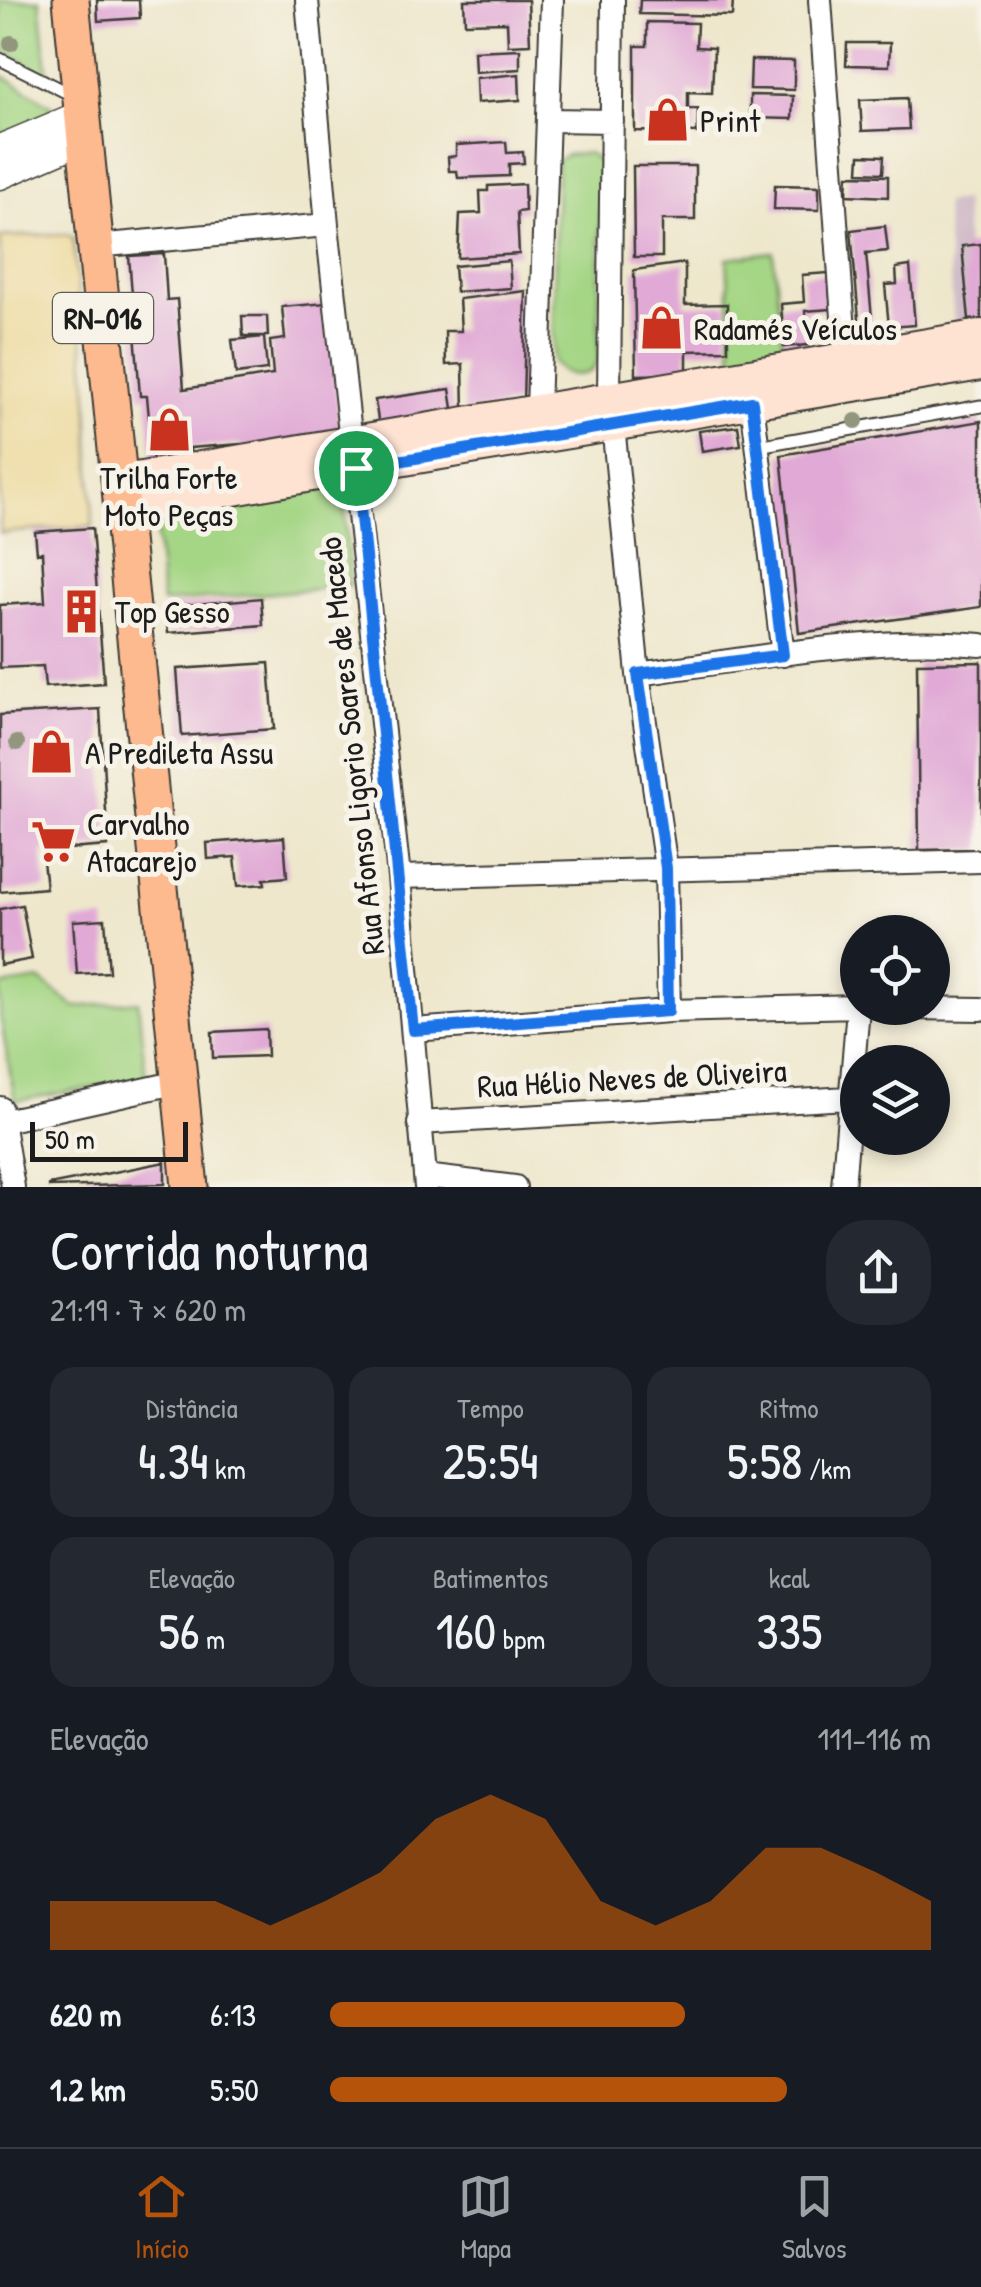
<!DOCTYPE html>
<html lang="pt">
<meta charset="utf-8">
<style>
:root{--surface:#171b24;--page:#242831;--text:#f1f3f6;--muted:#9ea1a6;--line:#363941;--accent:#b45309}
body{margin:0;font-family:"Patrick Hand",sans-serif;background:var(--page);color:var(--text);height:100vh;display:flex;flex-direction:column;font-size:38px;white-space:nowrap}
*{box-sizing:border-box;margin:0}
p{font-size:32px;color:var(--muted)}
.icon{flex:none;width:55px;height:55px;fill:none;stroke:currentColor;stroke-width:2;stroke-linecap:round;stroke-linejoin:round}
.map{position:relative;height:1187px;overflow:hidden}
.details{display:flex;flex-direction:column;background:var(--surface);flex:1}
.details>*{flex:none}
.fabs{position:absolute;left:840px;top:915px;display:grid;gap:20px}
.fabs a{display:grid;place-items:center;width:110px;height:110px;border-radius:50%;background:var(--surface);box-shadow:0 5px 15px #0003;font-size:50px}
.scale{position:absolute;left:30px;bottom:25px;width:158px;box-sizing:border-box;padding-left:10px;border:5px solid #1c1c1c;border-top:0;font-size:28px;line-height:35px;white-space:nowrap;color:#1c1c1c;-webkit-text-stroke:8px #f7f3e8;paint-order:stroke}
.pin{position:absolute;display:grid;place-items:center;width:85px;height:85px;color:#fff;margin:-42px;border:5px solid #fff;border-radius:50%;box-shadow:0 2px 10px #0007}
.round{display:grid;place-items:center;flex:none;width:105px;height:105px;border-radius:40px;background:var(--page)}
.headline{display:flex;align-items:center;justify-content:space-between;height:170px;padding:0 50px}
h1{font-size:55px;font-weight:600;line-height:75px}
.stats{display:grid;grid-template-columns:repeat(3,1fr);gap:15px;height:170px;padding:10px 50px}
.stats div{display:grid;align-content:center;border-radius:25px;background:var(--page);text-align:center}
.stats b{font-size:50px;font-weight:600}
.stats small{font-size:28px;font-weight:400}
.stats p{font-size:28px}
.chart{height:280px;padding:20px 50px}
.chart p{display:flex;justify-content:space-between}
.chart svg{width:100%;height:180px;margin-top:10px;fill:var(--accent);opacity:.7}
ul{padding:0 50px;list-style:none;font-size:32px}
li{display:grid;grid-template-columns:160px 120px 1fr;align-items:center;height:75px}
li i{height:25px;border-radius:12px;background:var(--accent)}
.menu{display:flex;justify-content:space-around;align-items:center;height:140px;border-top:2px solid var(--line);background:var(--surface);font-size:28px;color:var(--muted)}
.menu a{display:grid;justify-items:center;gap:5px}
.menu .current{color:var(--accent)}
.map>svg:first-child{display:block}
.industrial{fill:#d1bdc9}
.green{fill:#a5d685;stroke:#607950;stroke-width:2.5}
.sand{fill:#eeda9e;stroke:#857b5d;stroke-width:2.5}
.building{fill:#e1aad6}
.lines{fill:none;stroke-linecap:round;stroke-linejoin:round}
.service-casing{stroke:#3c3a36;stroke-width:15}
.minor-casing{stroke:#3c3a36;stroke-width:26}
.tertiary-casing{stroke:#3c3a36;stroke-width:31}
.secondary-casing{stroke:#3c3a36;stroke-width:36}
.primary-casing{stroke:#3c3a36;stroke-width:39}
.service{stroke:#fff;stroke-width:11}
.minor{stroke:#fff;stroke-width:22}
.tertiary{stroke:#fff;stroke-width:28}
.secondary{stroke:#fee3d2;stroke-width:32}
.primary{stroke:#fcba8e;stroke-width:35}
.tree{fill:#91967d}
.route-casing{stroke:#fff;stroke-width:20}
.route{stroke:#1a73e8;stroke-width:12}
.labels{text-anchor:middle;dominant-baseline:central;stroke-width:10;stroke-linejoin:round;paint-order:stroke}
.shield{fill:#f7f3e8;stroke:#5e5c59;stroke-width:2.5}
.shield-label{font-size:30px;font-weight:bold;fill:#1c1c1c}
.poi-label{font-size:32px;fill:#1c1c1c;stroke:#f7f3e8;text-anchor:start}
.street-label{font-size:32px;fill:#1c1c1c;stroke:#f7f3e8}
</style>
<div class="map">
<svg width="981" height="1187" viewBox="0 0 981 1187">
<rect width="100%" height="100%" fill="#f7f3e8"/>
<filter id="ink" filterUnits="userSpaceOnUse"><feTurbulence type="fractalNoise" baseFrequency=".01" numOctaves="2"/><feDisplacementMap in="SourceGraphic" scale="20" xChannelSelector="R" yChannelSelector="G"/><feConvolveMatrix kernelMatrix="1 2 1 2 8 2 1 2 1" color-interpolation-filters="sRGB"/></filter>
<filter id="wash" filterUnits="userSpaceOnUse"><feTurbulence type="fractalNoise" baseFrequency=".0048" numOctaves="4" result="noise"/><feDisplacementMap in="SourceGraphic" scale="40" xChannelSelector="R" yChannelSelector="G"/><feGaussianBlur stdDeviation="2.25" result="paint"/><feColorMatrix in="noise" values="0 0 0 0 0 0 0 0 0 0 0 0 0 0 0 0 0 1.4 0 .05"/><feComposite in="paint" operator="in"/></filter>
<g filter="url(#wash)">
<rect width="100%" height="100%" fill="#eee7cc"/>
<path class="industrial" d="M964,201l5,119 -15,1 -10,-118z"/>
<path class="green" d="M0,0h40l8,78 -47,-30z
M0,74l52,32v8l-52,22z
M588,153l13,10 -3,199 -7,9c-14,7 -29,4 -38,-9l4,-201 9,-6z
M773,252l11,108 -51,7 -6,-109z
M322,485l14,3 8,14 6,84 -188,17 -7,-85z
M40,980l35,27 63,-6 8,78 -131,22 -15,-86v-29z"/>
<path class="sand" d="M66,234l7,3 15,159 5,130 -93,7v-296z"/>
<g id="blocks">
<path class="building" d="M97,0h42l1,18 -42,3z
M464,0h64l2,44 -22,1 -1,-23 -42,1z
M640,0h93l-1,16 -93,-2z
M647,22l50,1 -1,24 18,1 -2,45 -24,-1v17h10l-1,24 -62,-2v-85h12z
M847,43h43l-1,23 -43,-1z
M520,49v20l-45,3 -1,-21z
M751,60l43,1v29l-44,-1z
M519,74l1,26 -43,3 -1,-25z
M750,95l43,1 -1,23 -42,-1z
M907,98l2,31 -47,2 -2,-31z
M506,142l1,11 16,-1 1,11 -15,1v12l-51,2 -1,-7h-8l-1,-14 8,-1v-11z
M860,155l24,1 -1,17 -24,-1z
M633,166h62v54h-33v37h-28z
M848,175l40,1v21l-41,-2z
M524,184l1,27 -8,1 2,42 -61,4 2,-44 21,-1 -1,-22h8v-5z
M775,185l44,1v24l-45,-1z
M885,226l3,25 -22,2 7,76 -13,1 -9,-100z
M981,244v75l-12,1 -7,-74z
M164,254l3,46 10,-1 7,90 89,-14 -3,-34 15,-2 -3,-32 44,-4 15,132 -100,13 -1,-4 -50,4 1,12 -38,3 -6,-67h-7l-11,-140z
M509,261l2,27 -55,4 -2,-26z
M685,263v42l42,-1 1,46 -41,1v23l-51,1 -2,-105z
M910,266l5,59 -26,2 -4,-42 12,-1 -1,-16z
M828,273l3,36 -26,2 3,34 -24,2 -3,-43 23,-2 -2,-27z
M526,291l-3,111 -59,11 -1,-49 -17,1 -1,-34h16l-2,-32z
M242,316h25l1,20h-25z
M264,337l3,33 -31,4 -4,-34z
M450,389l4,26 -75,11 -4,-26z
M981,421v186l-182,26 -18,-178z
M738,426l3,19 -39,6 -3,-20z
M92,528l12,155 -59,4 -2,-21 -43,2v-63l45,-3 -3,-50 -5,1 -2,-21z
M261,598l2,27 -95,8 -3,-26z
M981,662v187l-62,1 -2,-187z
M269,663l5,66 -92,7 -5,-67z
M100,709l8,137 -66,5 4,37 -46,4v-177z
M284,837l3,40 -23,2 1,5 -27,2 -3,-29 -27,2 -1,-16z
M22,905l10,54 -32,6v-56z
M105,919l4,53 -32,2 -4,-53z
M266,1029l1,27 -54,2 -1,-26z
M165,1162v22l-116,3v-2z"/>
</g>
</g>
<g filter="url(#ink)">
<use href="#blocks" fill-opacity="0" stroke="#3c3a36" stroke-width="2.5"/>
<g class="lines">
<defs>
<path id="service" d="M0,59l72,36
M758,446l223,-40"/>
<path id="minor" d="M307,0l20,225 72,652 27,310
M820,0l26,359
M550,120l62,1
M96,246l231,-21
M609,398l4,-398
M752,402l31,253
M538,409l14,-409
M613,425l25,249 28,194 3,143
M638,674c104,-14 241,-40 343,-29
M399,877l582,-16
M910,1008l71,1
M413,1030l256,-19 189,-5
M0,1108l13,79
M0,1122l179,-40
M419,1123l429,-25
M425,1176l90,11
M843,1187l15,-179"/>
<path id="tertiary" d="M0,149l81,-34
M0,175l83,-36"/>
<path id="secondary" d="M118,482l863,-146
M121,513l56,-14 179,-32 625,-103"/>
<path id="primary" d="M71,0l119,1187"/>
</defs>
<use href="#service" class="service-casing"/>
<use href="#minor" class="minor-casing"/>
<use href="#tertiary" class="tertiary-casing"/>
<use href="#secondary" class="secondary-casing"/>
<use href="#primary" class="primary-casing"/>
<use href="#service" class="service"/>
<use href="#minor" class="minor"/>
<use href="#tertiary" class="tertiary"/>
<use href="#secondary" class="secondary"/>
<use href="#primary" class="primary"/>
</g>
<g class="tree">
<circle cx="11" cy="43" r="8"/>
<circle cx="77" cy="309" r="8"/>
<circle cx="856" cy="421" r="8"/>
<circle cx="17" cy="743" r="8"/>
</g>
</g>
<g class="lines" filter="url(#ink)">
<defs>
<path id="route" d="M752,402l31,253 -145,19 28,194 2,143 -255,19 -57,-562z"/>
</defs>
<use href="#route" class="route-casing"/>
<use href="#route" class="route"/>
</g>
<defs>
<symbol id="shop-bare" viewBox="-9 -9 18 18"><path d="M-5-2.5h2.3a2.7 3.5 0 0 1 5.4 0H5L5.5 6h-11ZM-1.5-2.5h3a1.5 2.3 0 0 0-3 0Z" fill="#c8321e" stroke="#f7f3e8" stroke-width="2.5" paint-order="stroke"/></symbol>
<symbol id="building-bare" viewBox="-9 -9 18 18"><path d="M-4-6H4V6H1V3H-1V6H-4ZM-2.5-4.3h1.7v1.8h-1.7ZM.8-4.3h1.7v1.8H.8ZM-2.5-1h1.7V.8h-1.7ZM.8-1h1.7V.8H.8Z" fill="#c8321e" stroke="#f7f3e8" stroke-width="2.5" paint-order="stroke"/></symbol>
<symbol id="supermarket-bare" viewBox="-9 -9 18 18"><path d="M-6-5.5h2.5l.6 2H6L4.5 2H-2.5L-4.4-4H-6ZM-1.5 3.2a1.3 1.3 0 1 0 .1 0ZM3 3.2a1.3 1.3 0 1 0 .1 0Z" fill="#c8321e" stroke="#f7f3e8" stroke-width="2.5" paint-order="stroke"/></symbol>
</defs>
<g fill-rule="evenodd">
<use href="#shop-bare" x="636" y="88" width="63" height="63"/>
<use href="#shop-bare" x="630" y="296" width="63" height="63"/>
<use href="#shop-bare" x="138" y="398" width="63" height="63"/>
<use href="#building-bare" x="50" y="580" width="63" height="63"/>
<use href="#shop-bare" x="20" y="720" width="63" height="63"/>
<use href="#supermarket-bare" x="22" y="810" width="63" height="63"/>
</g>
<g class="labels">
<rect class="shield" x="53" y="293" width="100" height="50" rx="8"/>
<g class="shield-label">
<text x="103" y="318">RN-016</text>
</g>
<g class="poi-label">
<text x="700" y="120">Print</text>
<text x="694" y="328">Radamés Veículos</text>
<text x="169" y="477" text-anchor="middle">Trilha Forte<tspan x="169" dy="37">Moto Peças</tspan></text>
<text x="115" y="611">Top Gesso</text>
<text x="85" y="752">A Predileta Assu</text>
<text x="87" y="823">Carvalho<tspan x="87" dy="37">Atacarejo</tspan></text>
</g>
<g class="street-label">
<text transform="translate(351 746) rotate(-96)">Rua Afonso Ligorio Soares de Macedo</text>
<text transform="translate(632 1078) rotate(-3)">Rua Hélio Neves de Oliveira</text>
</g>
</g>
</svg>
<div class="fabs">
<a><svg class="icon" aria-label="locate" viewBox="0 0 24 24"><circle cx="12" cy="12" r="6"/><path d="M12 2v4M12 18v4M2 12h4M18 12h4"/></svg></a>
<a><svg class="icon" aria-label="layers" viewBox="0 0 24 24"><path d="M12 4l9 5-9 5-9-5zM3 14l9 5 9-5"/></svg></a>
</div>
<div class="scale">50 m</div>
<div class="pin" style="left:356px;top:468px;background:#1e9e55"><svg class="icon" aria-label="arrive" viewBox="0 0 24 24"><path d="M6 21V4h12l-3 4 3 4H6"/></svg></div>
</div>
<section class="details">
<div class="headline"><div><h1>Corrida noturna</h1><p>21:19 · 7 × 620 m</p></div><a class="round"><svg class="icon" aria-label="share" viewBox="0 0 24 24"><path d="M12 15V3M7 8l5-5 5 5M5 13v7h14v-7"/></svg></a></div>
<div class="stats">
<div><p>Distância</p><b>4.34<small> km</small></b></div>
<div><p>Tempo</p><b>25:54</b></div>
<div><p>Ritmo</p><b>5:58<small> /km</small></b></div>
</div>
<div class="stats">
<div><p>Elevação</p><b>56<small> m</small></b></div>
<div><p>Batimentos</p><b>160<small> bpm</small></b></div>
<div><p>kcal</p><b>335</b></div>
</div>
<div class="chart"><p><span>Elevação</span>111–116 m</p>
<svg viewBox="0 0 160 44" preserveAspectRatio="none"><path d="M0 44V32L10 32L20 32L30 32L40 38L50 32L60 25L70 12L80 6L90 12L100 32L110 38L120 32L130 19L140 19L150 25L160 32V44z"/></svg>
</div>
<ul>
<li><b>620 m</b>6:13<i style="width:59%"></i></li>
<li><b>1.2 km</b>5:50<i style="width:76%"></i></li>
</ul>
</section>
<nav class="menu">
<a class="current"><svg class="icon" aria-label="home" viewBox="0 0 24 24"><path d="M3 11l9-7 9 7M6 9v11h12V9"/></svg>Início</a>
<a><svg class="icon" aria-label="map" viewBox="0 0 24 24"><path d="M3 6l6-2 6 2 6-2v14l-6 2-6-2-6 2zM9 4v14M15 6v14"/></svg>Mapa</a>
<a><svg class="icon" aria-label="saved" viewBox="0 0 24 24"><path d="M7 4h10v16l-5-4-5 4z"/></svg>Salvos</a>
</nav>
